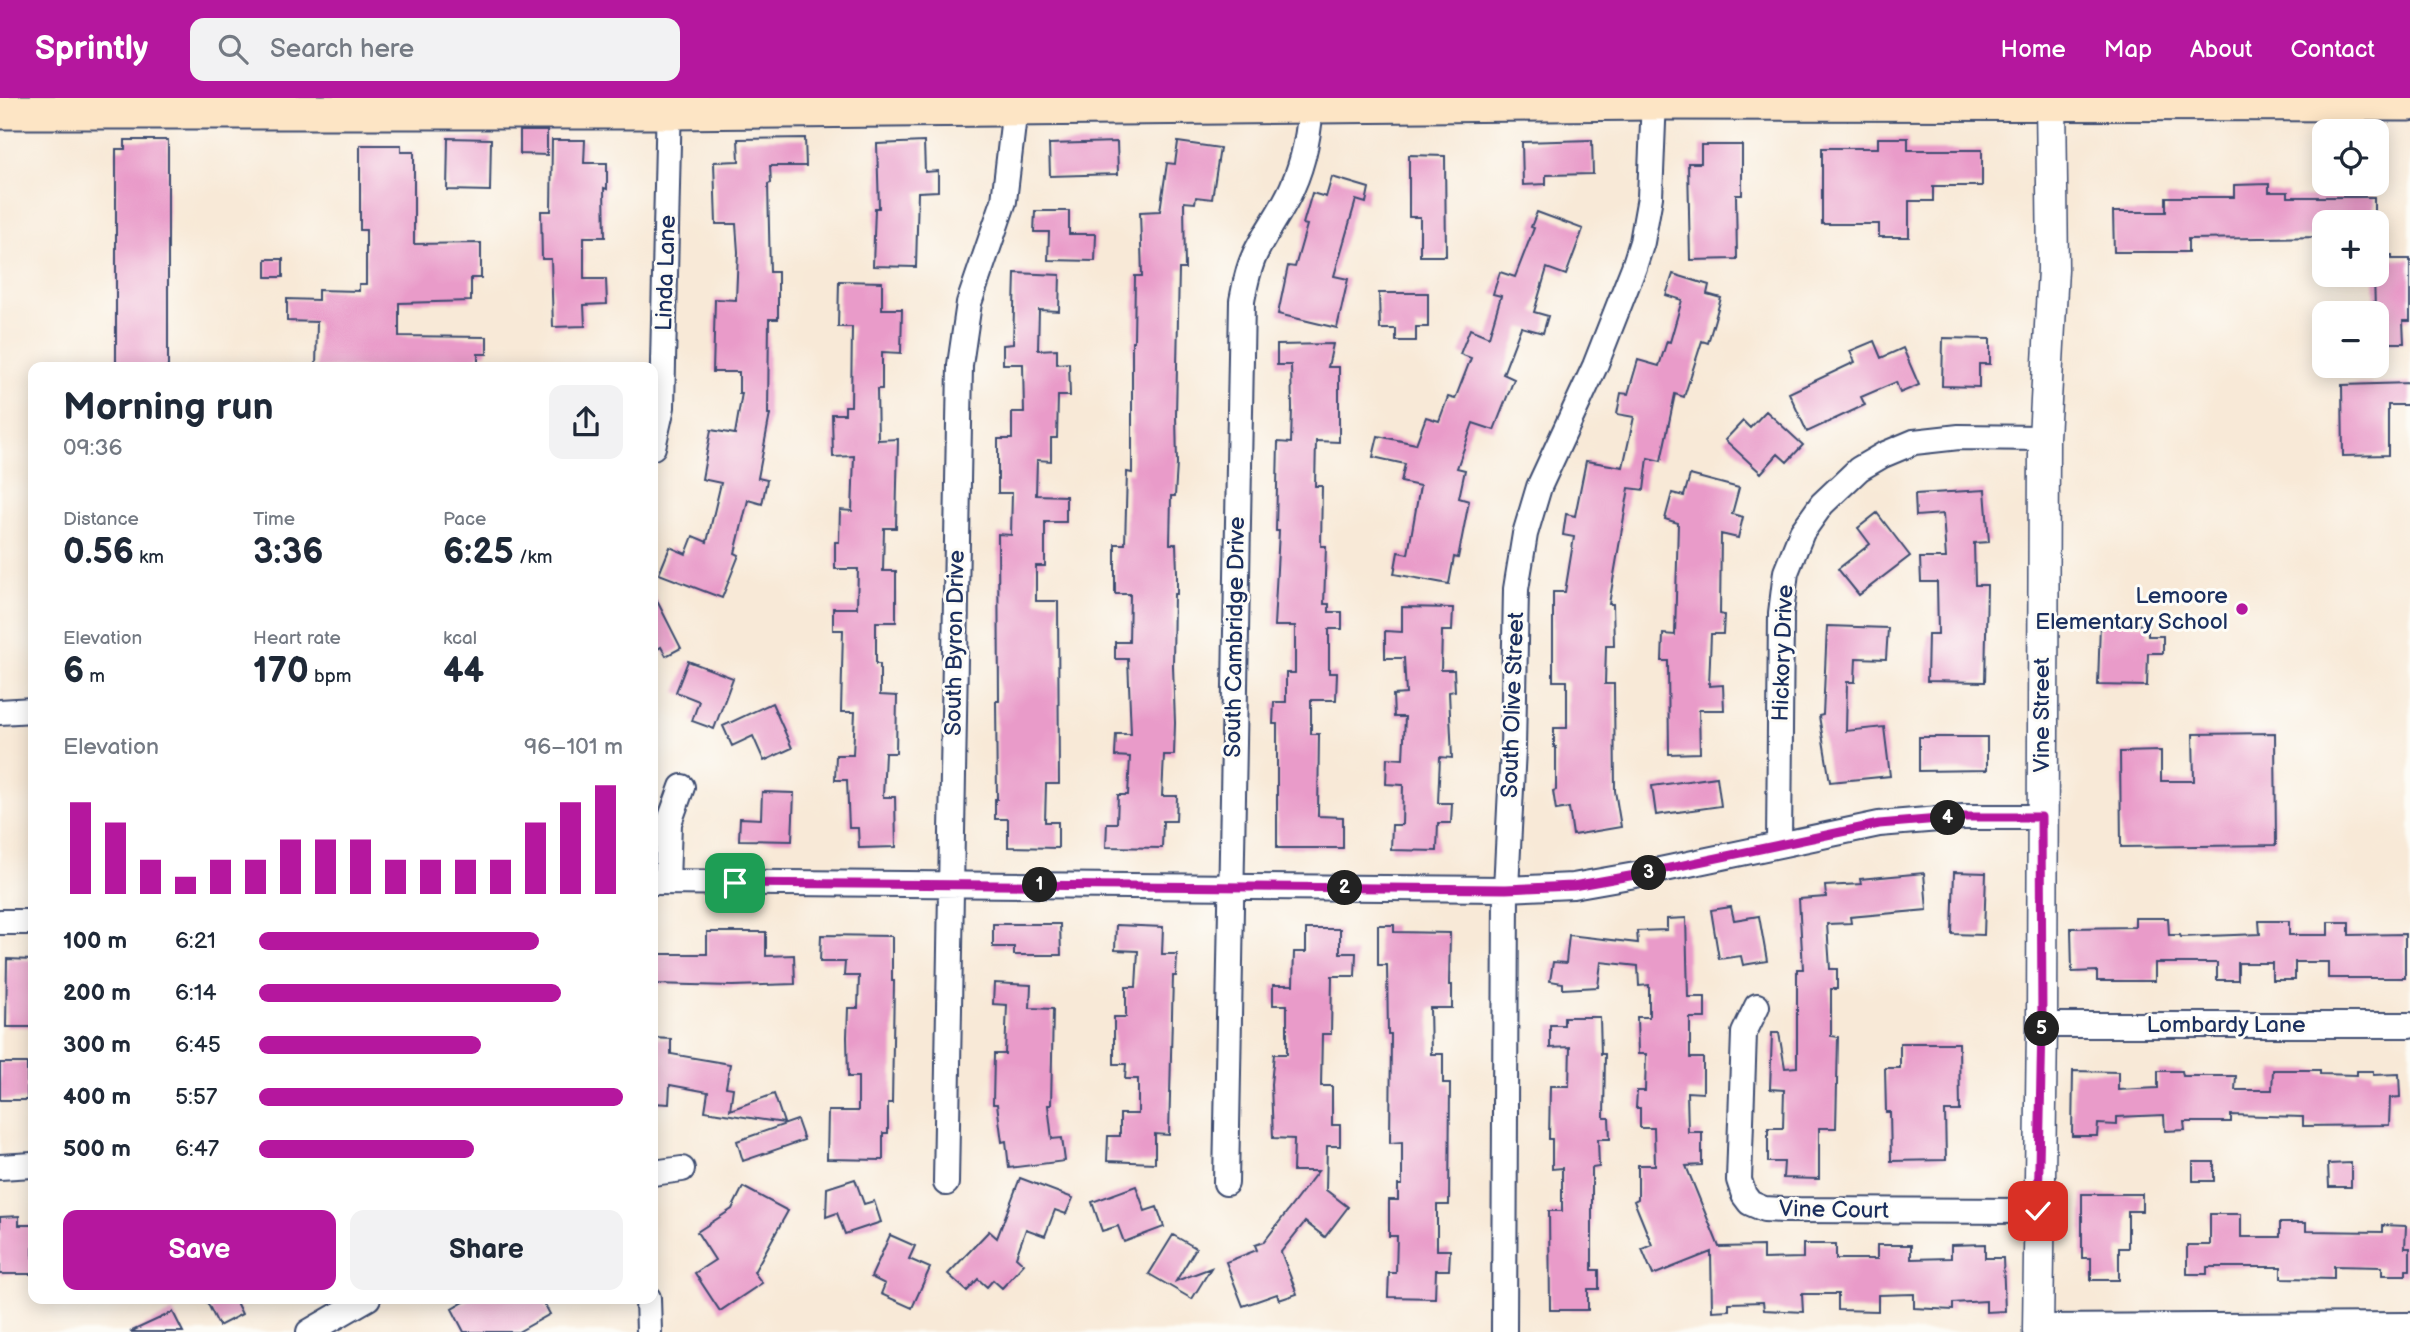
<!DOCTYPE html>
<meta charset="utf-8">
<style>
:root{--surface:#fff;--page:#f2f2f3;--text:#1f2937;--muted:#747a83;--accent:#b5179e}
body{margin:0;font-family:"Balsamiq Sans",sans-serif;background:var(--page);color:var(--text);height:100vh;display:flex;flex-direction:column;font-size:26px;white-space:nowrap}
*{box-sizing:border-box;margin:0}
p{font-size:23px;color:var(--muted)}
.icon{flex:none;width:38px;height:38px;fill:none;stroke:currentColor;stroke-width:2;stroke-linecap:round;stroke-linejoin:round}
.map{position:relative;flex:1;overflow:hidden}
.details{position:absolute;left:28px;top:264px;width:630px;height:942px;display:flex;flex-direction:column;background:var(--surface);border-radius:14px;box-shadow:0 4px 18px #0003}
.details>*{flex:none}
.buttons{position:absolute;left:2312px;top:21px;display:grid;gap:14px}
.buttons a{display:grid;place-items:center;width:77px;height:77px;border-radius:14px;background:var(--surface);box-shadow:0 4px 18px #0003;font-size:35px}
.pin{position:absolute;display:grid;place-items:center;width:60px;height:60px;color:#fff;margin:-30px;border-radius:14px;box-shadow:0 4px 10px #0006}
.km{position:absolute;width:35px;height:35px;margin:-18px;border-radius:50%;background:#222;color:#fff;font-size:19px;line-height:35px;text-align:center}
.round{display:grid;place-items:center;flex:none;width:74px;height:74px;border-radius:14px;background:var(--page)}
.summary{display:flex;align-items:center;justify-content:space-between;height:119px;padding:0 35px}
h1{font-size:38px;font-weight:600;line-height:52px}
.figures{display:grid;grid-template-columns:repeat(3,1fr);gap:10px;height:119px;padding:7px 35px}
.figures div{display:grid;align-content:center}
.figures b{font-size:35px;font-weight:600}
.figures small{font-size:19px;font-weight:400}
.figures p{font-size:19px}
.chart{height:196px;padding:14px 35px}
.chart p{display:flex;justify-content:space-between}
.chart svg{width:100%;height:126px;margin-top:7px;stroke:var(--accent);stroke-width:6}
.cta{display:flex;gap:14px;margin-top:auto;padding:14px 35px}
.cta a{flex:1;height:80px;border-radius:14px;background:var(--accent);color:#fff;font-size:28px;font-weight:600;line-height:80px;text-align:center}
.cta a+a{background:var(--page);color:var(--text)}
ul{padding:0 35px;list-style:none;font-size:23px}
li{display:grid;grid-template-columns:112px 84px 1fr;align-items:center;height:52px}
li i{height:18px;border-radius:9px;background:var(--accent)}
header{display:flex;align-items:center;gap:42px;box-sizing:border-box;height:98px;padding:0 35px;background:var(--accent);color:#fff}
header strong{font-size:33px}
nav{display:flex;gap:38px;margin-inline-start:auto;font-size:24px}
.search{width:490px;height:63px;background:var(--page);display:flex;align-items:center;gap:18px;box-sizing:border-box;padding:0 24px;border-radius:14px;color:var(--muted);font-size:26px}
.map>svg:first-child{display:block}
.building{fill:#e99bc9}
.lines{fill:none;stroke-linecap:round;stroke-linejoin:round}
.minor-casing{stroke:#3c4b70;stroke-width:28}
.tertiary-casing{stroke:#3c4b70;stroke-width:33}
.secondary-casing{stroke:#3c4b70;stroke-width:37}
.minor{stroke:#fff;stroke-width:24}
.tertiary{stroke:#fff;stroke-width:30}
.secondary{stroke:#fde5c5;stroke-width:33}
.route-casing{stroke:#fff;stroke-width:14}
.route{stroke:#b5179e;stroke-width:9}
.poi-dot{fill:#b5179e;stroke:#fdfcf7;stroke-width:2.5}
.labels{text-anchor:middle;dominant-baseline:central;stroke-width:6;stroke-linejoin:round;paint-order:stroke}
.street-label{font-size:23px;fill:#1b2f5e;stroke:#fdfcf7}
.poi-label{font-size:23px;fill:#1b2f5e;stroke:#fdfcf7;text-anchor:end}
</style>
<header>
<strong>Sprintly</strong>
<div class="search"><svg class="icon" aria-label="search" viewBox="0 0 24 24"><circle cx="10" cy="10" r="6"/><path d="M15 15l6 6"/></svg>Search here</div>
<nav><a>Home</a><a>Map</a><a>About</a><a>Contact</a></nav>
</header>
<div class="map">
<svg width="2410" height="1234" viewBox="0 0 2410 1234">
<rect width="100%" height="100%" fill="#fdfcf7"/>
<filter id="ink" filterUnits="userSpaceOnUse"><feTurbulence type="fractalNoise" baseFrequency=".0143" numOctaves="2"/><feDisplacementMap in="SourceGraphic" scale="14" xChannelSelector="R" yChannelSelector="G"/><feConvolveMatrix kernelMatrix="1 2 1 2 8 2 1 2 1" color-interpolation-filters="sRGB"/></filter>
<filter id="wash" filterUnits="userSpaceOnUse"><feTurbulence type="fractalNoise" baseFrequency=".00686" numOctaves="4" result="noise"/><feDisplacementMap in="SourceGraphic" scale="28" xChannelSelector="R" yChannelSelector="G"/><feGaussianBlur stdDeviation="1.57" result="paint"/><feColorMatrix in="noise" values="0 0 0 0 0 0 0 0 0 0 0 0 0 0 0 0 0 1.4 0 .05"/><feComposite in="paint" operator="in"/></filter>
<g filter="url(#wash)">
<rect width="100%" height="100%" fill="#f8e9d7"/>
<g id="blocks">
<path class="building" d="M520,33h27v24l-27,-1z
M448,40l43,1 -1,52 -43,-1z
M805,40l1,28h-36l1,17 -3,1 2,88h8v47h-9l-1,95h2l-12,64 9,2 -5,24 -14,-4 -13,53 4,2 -17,43 -63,-24 11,-27 16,7 7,-18 14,6 14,-59 -19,-4 9,-49 24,4 7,-41h-3v-21h-26l2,-73 21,1 2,-48 -2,-28h-20l-2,-62 25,-1 -1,-22z
M1878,40h30v12h74v36h-49v15h-24v36h-30v-13h-57v-76h56z
M125,42h43v227l-52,1v-219h9z
M552,42h33l-1,23h23v26l-3,-1 1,49h-21v42h22l1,25 -23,1 1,21 -32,1 -2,-68h-9l-1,-48h10z
M1592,42l1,34 -47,1v9l-23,1 -1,-43z
M924,44l1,30 13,-1v20l-20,1 -2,75 -43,-1 2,-58h4l-2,-64z
M1117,44l1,32 -68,2 -1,-32z
M1178,44l42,6 -8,51 -16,-2 -1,6 -11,-1 1,67h-6l-3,146 1,49 -2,32h-4l-1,48h6l1,28v22h-3l-1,72 2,57 -1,32h-10l-2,41h15l-1,25h-13l-1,27 -56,-1 1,-24h10l1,-28h10l2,-38 -15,-1 1,-22h15l-3,-75h-13v-17h14l1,-48h-15v-50h10l2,-72 5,1v-132h2l1,-65h7l-2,-64 20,-1 7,-48 8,1z
M360,47h41v7h13v92l67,-1v35h-10v23l-72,2v33l88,1v17h-9v14h-162l1,-46 -30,-1v-22l31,1v-10l41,1v-7h7v-54h-6z
M1701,47h41v50h-6l1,64 -47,1 -2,-97h13z
M1409,57l36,1 1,100h-26v-39h-11z
M1332,79l37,11 -3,15 -10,-3 -22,76 14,3 -11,49 -59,-14 10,-48 7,1 12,-42 -4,-1 9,-31 14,4z
M2269,86v8h19v5h86v25h-50v15l-136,2v13h-74l-1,-40h53v-15h68v-12z
M1035,113h34v23h27l-1,27 -47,-1 1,-28h-15z
M1537,114l46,17 -17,46 -19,-7 -13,44 14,4 -5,17 -22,-6 -18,47 11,5 -20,51 -21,-7 -16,45 8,2 -6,28 10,3 -11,57 -4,-1 -5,27 -55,-10 4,-22 10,2 12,-68 -19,-4 4,-18 -32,-7 5,-21 38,8 10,-27 13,4 9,-24 7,2 16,-41 -11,-4 10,-25 19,8 12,-41 -8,-2 7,-22 15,5 19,-49 -3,-1z
M2376,157h16v4h18v62h-7l1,22h-28l-2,-68h2z
M266,161h17v18h-17z
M1015,175l45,2 -1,36 -20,-1 -1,40 19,-1v15l12,-1 1,33h-12l-1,42h-6v23l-14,-1 -1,35 30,1v26h-21v44h-9v35h22l1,183h-13l-1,38h13v26l-50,-1v-28h-13v-20h2l-1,-98h3l-1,-167 13,1 1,-42h-14v-54h14v-27h12l-1,-48h-20v-19l10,-1z
M1673,176l36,11 -2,9 14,4 -13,45 -6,-2 -18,56 -9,-3 -14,67 -13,-3 -4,32 -15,-2 -20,116h4l1,42h-8l-1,38h9l1,107 6,36 -48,8 -4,-27 -13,2 -3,-19 3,-1v-43h-2v-19h13v-47h-14v-89h12l9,-55 -11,-2 3,-21 9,2 11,-55 37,6 11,-50 -17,-3 4,-21 7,1 10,-34 21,6 8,-25 3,1 12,-42 -16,-5z
M839,183l43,1v27h20l-1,44 -19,-1v37h-5l1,51 20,-1 -2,89h-12l-1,43h13v51h-20v42h4v31l17,1 -1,57h-11l-2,44h12l1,50 -37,1 -1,-20h-9l-2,-48h-12l1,-25h17l2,-43h-14l2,-82h-10v-22h24l1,-39h-23v-27h4l1,-32 12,1 2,-55 -21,1 -1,-43h13v-8h6l1,-79h-14z
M1379,195h49v34h-12v14h-20v-12h-16z
M1943,240l47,1v25h-11v23l-37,-1z
M1874,243l7,17 22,-10 16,37 -19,8 -4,-11 -35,15 4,8 -58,27 -18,-39 66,-31 -5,-11z
M1333,246l-5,23h11v75l-23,-1 -1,45h7l-1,60h5l-2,58h5v8h13v17h-13v44h8l-1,27h-25v34h8l-1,82 25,1v31h-66v-124h-4l1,-22h12v-29h9v-47h-21l5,-95h-3l2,-89 13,1 1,-35 -1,-43h-14v-20z
M2410,285v22h-22v50l-45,1 -1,-71z
M1766,313l37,34 -16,17 -9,-8 -17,19 -36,-33 18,-19 7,7z
M1690,377l49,13 -7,26 11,3 -5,21 -17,-4 -1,80 4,1 -1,19h-12l-2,52 14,-1 1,25h-25l1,43 -31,1 -1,-93h-6l1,-27 12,1 3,-112 -13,-4 7,-26 12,3z
M1985,392l4,52 -15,1 1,42h12l-2,97 -58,-1 1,-47h10l-1,-52h-16l-1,-24h26l-3,-44 -27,2 -1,-22z
M1877,415l33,43 -51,39 -21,-26 32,-25 -12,-16z
M653,495l28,55 -15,8 -5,-9 -8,5z
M1402,509l51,1 -1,23h-10l-1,39h13l1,21 -6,1 3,66 -12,-1 -2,46h14l-1,20h-13l-1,28 -46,-1 1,-25h10l1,-40 -17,-1 1,-26 16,1 2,-42h-11l-1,-22 13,-1 -2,-36h-19v-27l17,1z
M2100,525l48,2v11h15v17h-15l-1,33 -49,-1z
M1827,528l61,2 -2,31 -30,-1 -1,24h-8l-1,49 38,-4 6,49 -60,6 -11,-66 4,-1z
M688,563l45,17 -19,51 -22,-8 7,-20 -23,-9z
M772,605l20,45 -28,13 -11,-25 -21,10 -9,-20z
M2275,635l1,112 -155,2 -1,-95 41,-1v30h33l-1,-47z
M1919,639h68v33l-68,1z
M1717,679l4,29 -65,9 -4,-29z
M762,694l32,1 -2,48 -53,-1 1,-22 21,1z
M1954,774l32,1 -2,62 -32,-1z
M1924,775l3,37 -77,7 1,6 -24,1 3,45h7v20h-6v47l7,1 -2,91h-17v51l-36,-1 1,-16h-16v-34h15l1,-38 -14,-1 2,-56h7l6,35 12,-1v-98h6l-4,-70 27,-2 -1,-11 36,-2 -1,-5z
M1731,809l3,13 25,-4 8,45 -24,4 -2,-9 -22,3 -8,-49z
M1686,820l2,79h17v21h-15v40h13v35l-16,-1 1,40h14v33l-16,1 33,81 44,-1v13l40,-1v-14h33v15h41v-14h34v14l40,-1v-13l34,-1v14h18l2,53 -19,1v-11l-33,2v7l-39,-2v-14l-36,1v16l-40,-1v-16h-36l1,18 -39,-2 -1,-8 -34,1v7l-17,1 -1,-59 -58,23 -11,-26 10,-4 -18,-44 4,-2v-34h17l-1,-37h-14v-20h-4l1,-17h8l1,-37h-8l-1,-37h12v-32l-10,1 -1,-20 -37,-4 -3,25 -35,2v-6l-13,-2 3,-19 13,1 3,-28 69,8 -1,-12 30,-1v-11z
M2135,820h33l1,17h11l1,2 79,-3 -1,-13h30v14h39v-13h21v13l56,-1v44h-77v-16h-33v18h-23v-17h-34v17h-21v-17h-62v18h-58v-10l-25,1 -1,-44 64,-1z
M993,826h67l1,31h-47v-8h-21z
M1116,827l47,2 -1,27h15l-1,22h-3l-4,159 -14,-1v29l-48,-2 1,-25h12v-22h18v-35h-13l1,-15h-12v-47h12v-30h10l2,-36 -23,-1z
M1378,827h16v7l56,1 -1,52h3v23h-22l1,46h12v29h7l-1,122h-12v45h13l-1,20h-13l-1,28 -47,-1 1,-24h7l1,-37h-8v-36h9v-15h4v-43l-12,1 1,-109h-3l-1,-69h-9z
M1306,831h34v24h16l-1,23h-23l-1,58h-9l-1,52h11v39h8v21h-13l-1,44 22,17 -23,30 -20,-15 -24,30 16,42 -18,6 -2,-6 -34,12 -17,-44 31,-12 -2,-5 9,-3 54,-71h-25l1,-32 -21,-1 -2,-54 3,-30h13v-49h-14v-20h20l1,-33h12z
M707,834h59v24l28,-1 1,29 -62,2 -80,-2v-30h54z
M821,837l71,1v45h2l-2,122h-4v30h-5v27l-56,-1 1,-48h30v-34h-10l-1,-40 1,-29h10l1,-32h-15l1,-14h-25z
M7,861l26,1v67h-27z
M994,885l37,2 -1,23 23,1 -2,96h-3l4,34 10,-1 3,23 -56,7 -3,-27 -4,1 -5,-38h-4l1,-50h11l2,-49 -14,-1z
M1564,919h36l1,37h4l-1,64h5l1,21h-12l1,28 -7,1v102h7v19h-11v21h-38l-1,-99h13v-43l-10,1v-30h-3l1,-53h19l1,-39 -20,1v-23h14z
M653,940l18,1v15l59,10 -4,23 7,1 -3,22 44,-16 10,29 -79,-12 3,-19 -38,-7 -1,19 -16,-1z
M1900,945h59l1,68h-15l1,49 -55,1 -1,-49h-4l-1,-44h15z
M0,965h27v37h-27z
M2273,972h47v4l37,1v-4h16v4l26,-1 1,23 -10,1 -1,27 -86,1v-9l-72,-2v7h-47l1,8 -20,1 -1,-16 -47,2v8l-19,-1 -1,12h-25l1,-65 45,1v18l40,-2v-17h24l1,5h53l-1,14h37z
M797,1022l7,20 -61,21 -6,-20z
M2193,1064h21v19h-21z
M2351,1065v24h-22l-1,-23z
M1020,1080l53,20 -7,16 -11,-4 -10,26 -19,-7 -10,28 8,7 -22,24 -9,-8 -6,7 -9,-8 -11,12 -19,-17 41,-43 8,7z
M855,1081l9,25 10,-3 7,21 -36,12 -8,-21 -11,4 1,-29z
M1136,1088l9,25 12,-4 7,20 -40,15 -6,-16 -16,5 -10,-29z
M743,1089l45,24 -34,61 8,11 -42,28 -25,-38 20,-13 -18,-28 35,-23z
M2082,1096h60v17h-14v37h-9v32h-28v-22h-9z
M2210,1116h31v23h39v-14h26v8l77,1v-7l23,1 -1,22h5v22h-4v5h-24v-8l-48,-1v13l-53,-1v-11h-74v7h-20v-29h23z
M19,1118v9h14v49h-33v-57z
M890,1137l25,11 -6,13 21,9 -18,40 -31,-14 4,-10 -14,-7z
M1173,1137l23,13 -20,33 35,-13 -19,31 -43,-25z
M205,1200h29l8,16 -23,12z
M471,1200h70l9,16 -32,18h-54l-12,-23z
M173,1214l10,20h-53z"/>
</g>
</g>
<g filter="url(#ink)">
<use href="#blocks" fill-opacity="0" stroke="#3c4b70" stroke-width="2"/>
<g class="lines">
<defs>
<path id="minor" d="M653,349l9,-40 7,-309
M0,614l33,-2
M1779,746l2,-231 5,-41 16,-40 20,-28 37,-35 24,-14 31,-13 45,-5 85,1
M653,784l853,7 67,-3 68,-12 238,-50 84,-7h78
M667,784l2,-59 13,-36
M0,824h33
M1757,908l-13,27 -5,147 5,15 6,8 14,6 19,1 255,1
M2042,927h368
M0,1069l33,-2
M653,1075l29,-4
M946,1085l14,-818 9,-62 35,-102 10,-85v-18
M1226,1085l16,-882c3,-16 6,-32 13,-47 11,-23 27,-43 37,-66 13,-29 18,-59 19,-90
M648,1200l1,34
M2038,1229l372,-2
M309,1234l59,-34
M1504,1234l2,-443 7,-141 3,-159 9,-55 14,-47 56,-121 39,-99 8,-25 8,-45 4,-99"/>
<path id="tertiary" d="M2038,1234l4,-307 2,-587 9,-169 -2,-171"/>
<path id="secondary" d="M0,14h669l985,-9 756,1"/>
</defs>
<use href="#minor" class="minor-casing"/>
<use href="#tertiary" class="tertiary-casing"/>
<use href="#secondary" class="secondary-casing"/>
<use href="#minor" class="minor"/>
<use href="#tertiary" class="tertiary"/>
<use href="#secondary" class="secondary"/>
</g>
</g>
<g class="lines" filter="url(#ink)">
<defs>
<path id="route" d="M735,785l771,6 67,-3 68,-12 238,-50 84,-7h78l1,208 -4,186"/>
</defs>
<use href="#route" class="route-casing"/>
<use href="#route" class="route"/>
</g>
<circle class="poi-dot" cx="2242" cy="511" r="7"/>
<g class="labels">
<g class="street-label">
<text transform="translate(666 175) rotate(-88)">Linda Lane</text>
<text transform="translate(1235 539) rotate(-89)">South Cambridge Drive</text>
<text transform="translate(955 545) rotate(-89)">South Byron Drive</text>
<text transform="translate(1783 555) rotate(-88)">Hickory Drive</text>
<text transform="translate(1513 607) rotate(-88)">South Olive Street</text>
<text transform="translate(2042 617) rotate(-90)">Vine Street</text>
<text x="2226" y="927">Lombardy Lane</text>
<text transform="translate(1834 1112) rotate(1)">Vine Court</text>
</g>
<g class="poi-label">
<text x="2228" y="498">Lemoore<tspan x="2228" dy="26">Elementary School</tspan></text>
</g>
</g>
</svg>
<div class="buttons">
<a><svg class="icon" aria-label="locate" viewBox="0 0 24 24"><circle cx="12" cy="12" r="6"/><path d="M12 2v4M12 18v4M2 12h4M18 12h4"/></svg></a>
<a>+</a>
<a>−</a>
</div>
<div class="pin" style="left:735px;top:785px;background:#1e9e55"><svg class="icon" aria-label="arrive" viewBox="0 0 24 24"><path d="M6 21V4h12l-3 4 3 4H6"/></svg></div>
<div class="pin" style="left:2038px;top:1113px;background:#d93025"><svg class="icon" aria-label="check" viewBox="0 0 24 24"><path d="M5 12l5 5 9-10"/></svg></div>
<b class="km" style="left:1040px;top:787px">1</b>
<b class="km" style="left:1345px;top:790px">2</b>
<b class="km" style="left:1649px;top:775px">3</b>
<b class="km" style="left:1948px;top:720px">4</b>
<b class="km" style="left:2042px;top:931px">5</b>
<section class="details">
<div class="summary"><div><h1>Morning run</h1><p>09:36</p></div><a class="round"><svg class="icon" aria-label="share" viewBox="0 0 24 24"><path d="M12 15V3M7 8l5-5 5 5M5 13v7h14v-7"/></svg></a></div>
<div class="figures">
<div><p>Distance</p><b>0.56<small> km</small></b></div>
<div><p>Time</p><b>3:36</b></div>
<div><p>Pace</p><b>6:25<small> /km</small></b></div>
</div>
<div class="figures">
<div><p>Elevation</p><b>6<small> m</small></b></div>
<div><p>Heart rate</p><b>170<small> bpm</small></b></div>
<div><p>kcal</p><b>44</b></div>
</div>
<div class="chart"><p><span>Elevation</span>96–101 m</p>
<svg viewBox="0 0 160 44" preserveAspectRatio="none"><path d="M5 44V12M15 44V19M25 44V32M35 44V38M45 44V32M55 44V32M65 44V25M75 44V25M85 44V25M95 44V32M105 44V32M115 44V32M125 44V32M135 44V19M145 44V12M155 44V6"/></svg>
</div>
<ul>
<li><b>100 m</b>6:21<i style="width:77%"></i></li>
<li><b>200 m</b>6:14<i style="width:83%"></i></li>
<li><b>300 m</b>6:45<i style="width:61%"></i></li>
<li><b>400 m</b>5:57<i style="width:100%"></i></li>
<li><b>500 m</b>6:47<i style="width:59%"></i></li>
</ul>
<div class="cta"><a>Save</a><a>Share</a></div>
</section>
</div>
